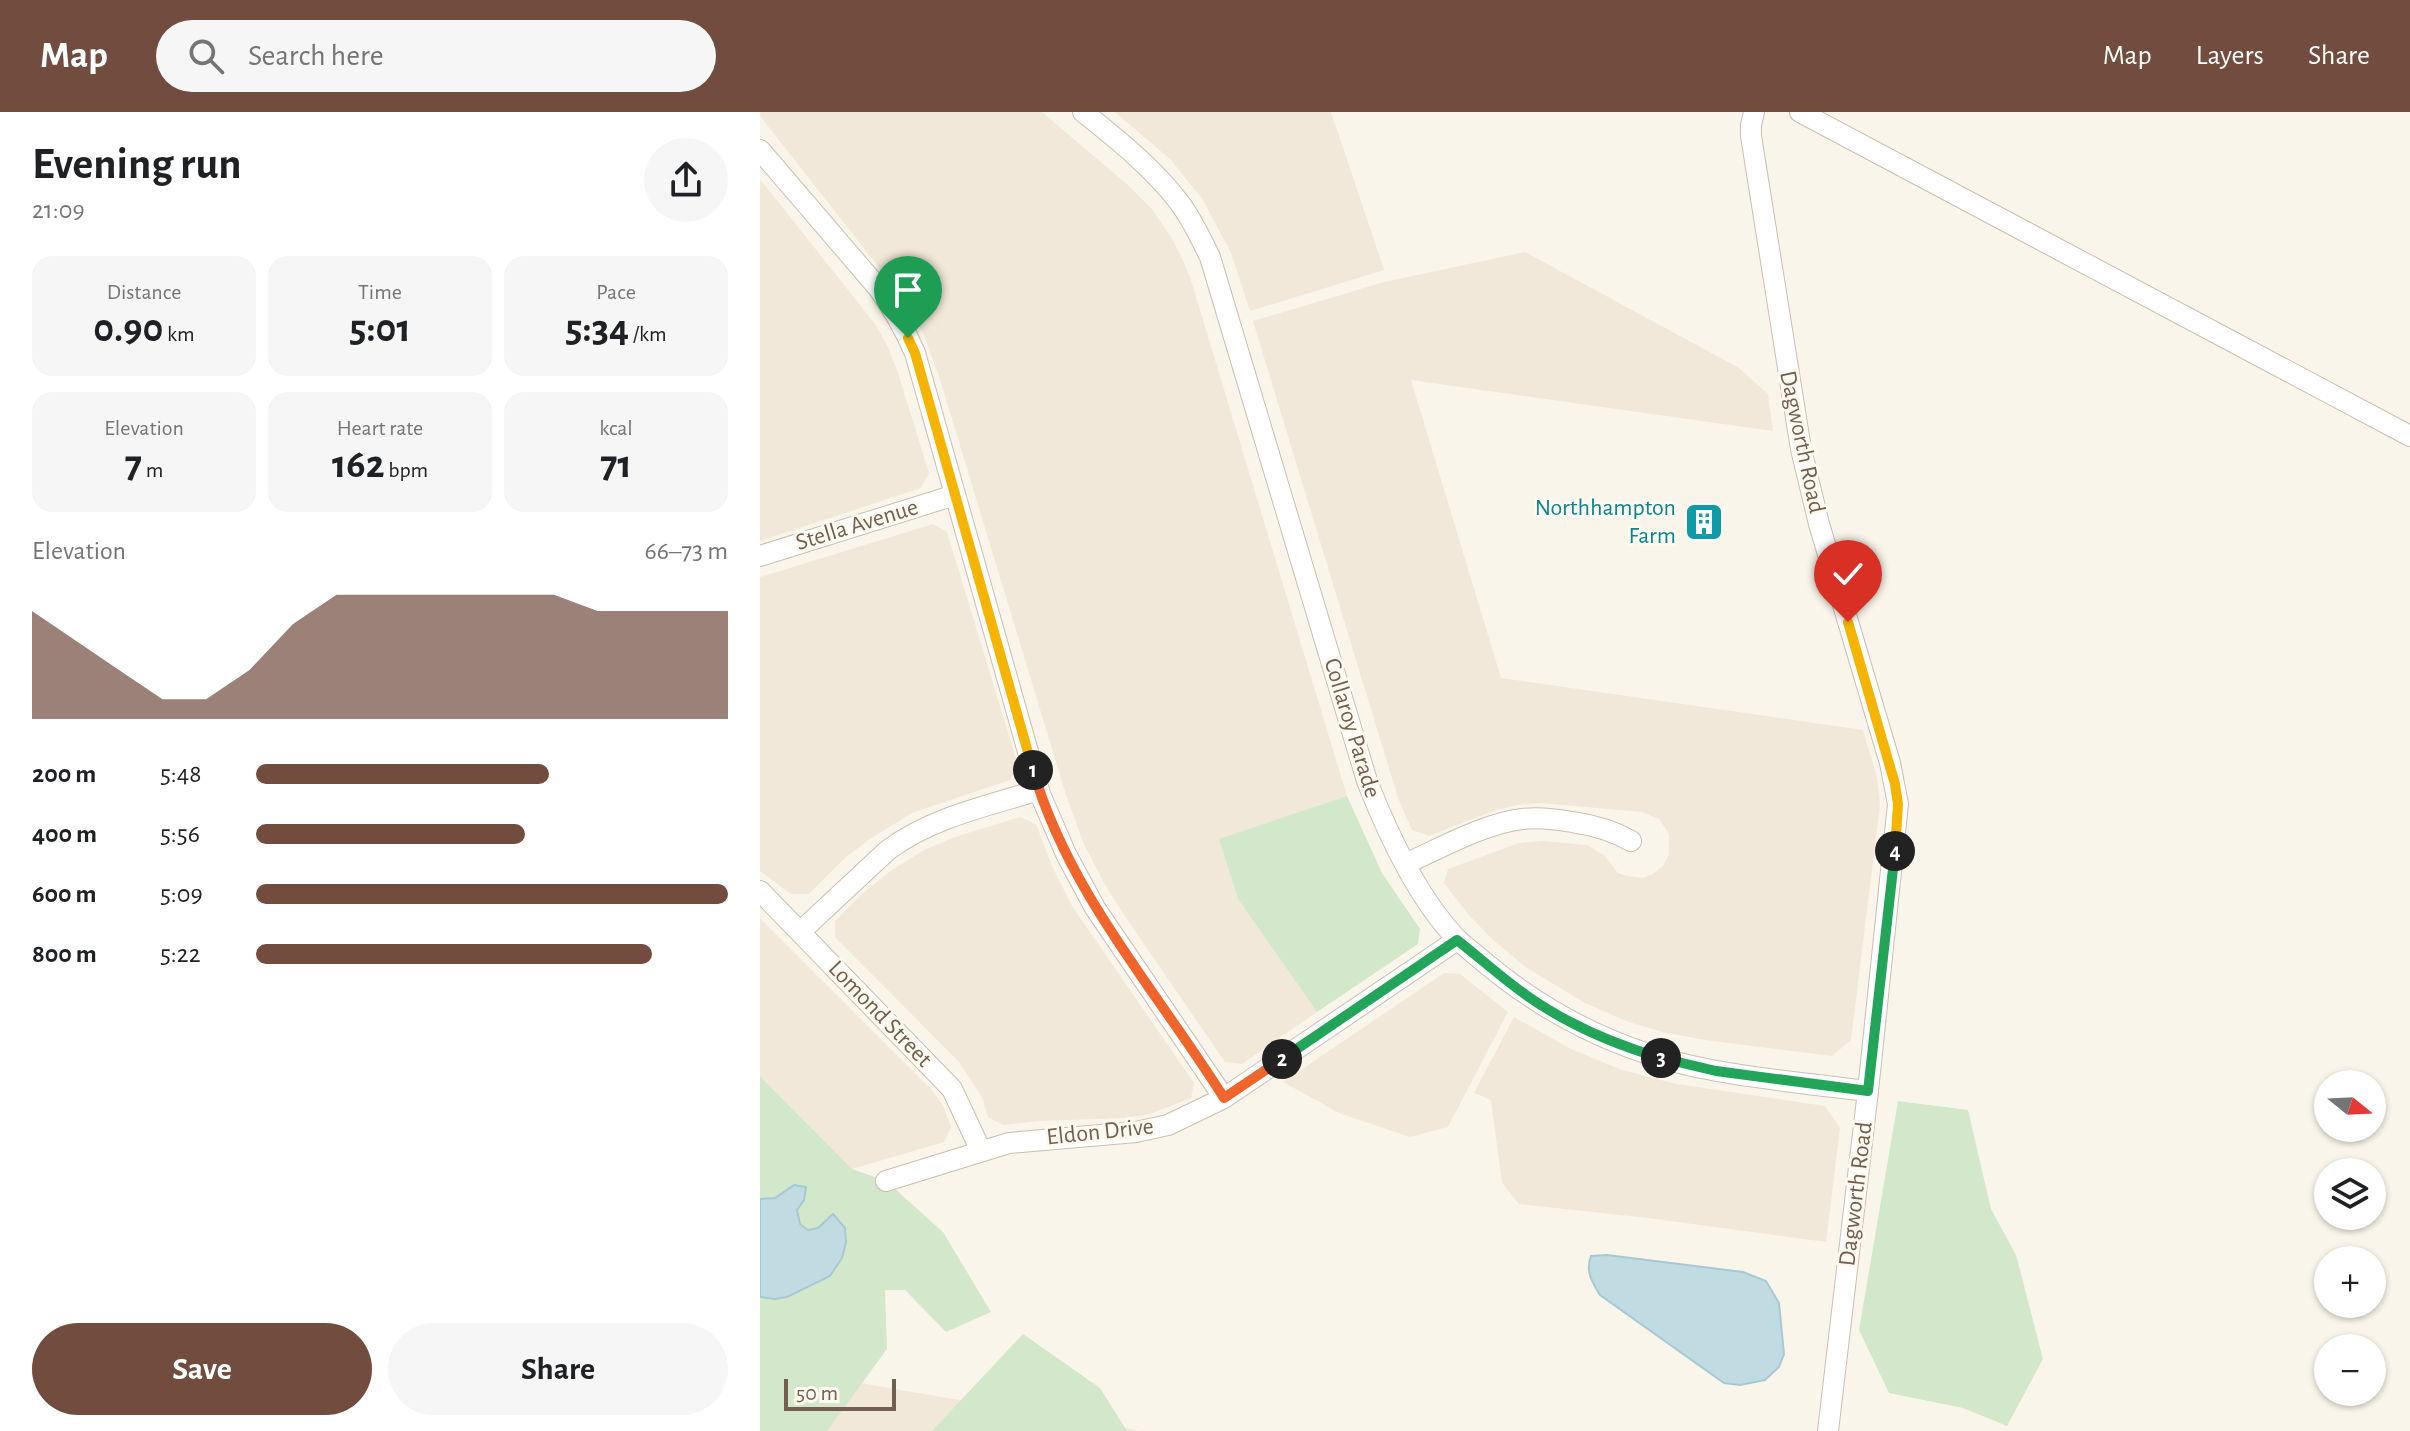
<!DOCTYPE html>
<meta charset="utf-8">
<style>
:root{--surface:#fff;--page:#f6f6f6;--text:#202124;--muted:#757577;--accent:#724c3e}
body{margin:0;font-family:"Alegreya Sans",sans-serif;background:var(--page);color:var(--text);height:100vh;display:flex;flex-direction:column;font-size:30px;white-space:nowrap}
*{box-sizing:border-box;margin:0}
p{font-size:26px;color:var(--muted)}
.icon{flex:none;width:44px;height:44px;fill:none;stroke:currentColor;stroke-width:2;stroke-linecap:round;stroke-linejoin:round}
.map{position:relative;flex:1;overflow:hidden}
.side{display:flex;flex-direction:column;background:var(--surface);width:760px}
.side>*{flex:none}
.needle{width:52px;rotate:108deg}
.tools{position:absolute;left:1554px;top:958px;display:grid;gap:16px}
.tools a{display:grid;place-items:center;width:72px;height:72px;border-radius:50%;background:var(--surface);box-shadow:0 2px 6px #0004;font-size:40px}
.scale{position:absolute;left:24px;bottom:20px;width:112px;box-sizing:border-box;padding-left:8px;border:4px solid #725f50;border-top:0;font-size:22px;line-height:28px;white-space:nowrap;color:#725f50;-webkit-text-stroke:6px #fdf9f0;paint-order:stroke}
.pin{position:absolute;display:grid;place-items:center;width:68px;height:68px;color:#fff;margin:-82px -34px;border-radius:50% 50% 50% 0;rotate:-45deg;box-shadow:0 0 8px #0007}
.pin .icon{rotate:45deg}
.km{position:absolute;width:40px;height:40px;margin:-20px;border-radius:50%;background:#222;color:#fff;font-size:22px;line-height:40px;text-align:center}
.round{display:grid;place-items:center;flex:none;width:84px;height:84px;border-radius:42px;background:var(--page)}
.headline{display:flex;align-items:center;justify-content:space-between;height:136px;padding:0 32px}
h1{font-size:44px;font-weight:600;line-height:60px}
.stats{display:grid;grid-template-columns:repeat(3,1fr);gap:12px;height:136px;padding:8px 32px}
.stats div{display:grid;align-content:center;border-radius:20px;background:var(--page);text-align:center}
.stats b{font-size:40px;font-weight:600}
.stats small{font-size:22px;font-weight:400}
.stats p{font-size:22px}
.chart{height:224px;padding:16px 32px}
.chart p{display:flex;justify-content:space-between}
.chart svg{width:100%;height:144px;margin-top:8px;fill:var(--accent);opacity:.7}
.button{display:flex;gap:16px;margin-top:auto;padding:16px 32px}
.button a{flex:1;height:92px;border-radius:48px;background:var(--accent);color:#fff;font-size:32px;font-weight:600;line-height:92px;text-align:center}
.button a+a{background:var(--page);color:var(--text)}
ul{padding:0 32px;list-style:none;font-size:26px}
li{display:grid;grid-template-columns:128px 96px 1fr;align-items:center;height:60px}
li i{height:20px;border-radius:10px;background:var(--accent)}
header{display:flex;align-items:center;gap:48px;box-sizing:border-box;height:112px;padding:0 40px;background:var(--accent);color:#fff}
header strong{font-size:38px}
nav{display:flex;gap:44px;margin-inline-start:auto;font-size:28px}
.search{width:560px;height:72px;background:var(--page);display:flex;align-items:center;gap:20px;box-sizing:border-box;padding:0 28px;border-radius:44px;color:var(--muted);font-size:30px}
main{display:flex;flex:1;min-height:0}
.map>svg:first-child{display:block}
.residential{fill:#f1e8d9}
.green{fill:#d3e7ca}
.water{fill:#c0dbe2;stroke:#a8c9d3;stroke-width:2}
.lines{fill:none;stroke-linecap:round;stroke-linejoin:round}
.minor-casing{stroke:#cbbeb1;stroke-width:22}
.minor{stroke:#fff;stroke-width:20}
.split-1-casing{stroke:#fff;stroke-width:16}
.split-2-casing{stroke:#fff;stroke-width:16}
.split-3-casing{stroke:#fff;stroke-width:16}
.split-4-casing{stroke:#fff;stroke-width:16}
.split-5-casing{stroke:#fff;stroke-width:16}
.split-1{stroke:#f5b400;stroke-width:10}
.split-2{stroke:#f0652b;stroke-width:10}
.split-3{stroke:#22a559;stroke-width:10}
.split-4{stroke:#22a559;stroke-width:10}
.split-5{stroke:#f5b400;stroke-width:10}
.labels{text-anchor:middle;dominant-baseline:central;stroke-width:6;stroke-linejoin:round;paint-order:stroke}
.street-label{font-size:24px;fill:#725f50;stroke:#fdf9f0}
.culture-label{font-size:24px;fill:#0d838f;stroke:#fdf9f0;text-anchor:end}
</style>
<header>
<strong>Map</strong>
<div class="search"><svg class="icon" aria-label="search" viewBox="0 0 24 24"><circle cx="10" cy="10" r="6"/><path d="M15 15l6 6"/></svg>Search here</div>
<nav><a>Map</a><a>Layers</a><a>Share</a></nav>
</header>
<main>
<section class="side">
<div class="headline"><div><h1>Evening run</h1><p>21:09</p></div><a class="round"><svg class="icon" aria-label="share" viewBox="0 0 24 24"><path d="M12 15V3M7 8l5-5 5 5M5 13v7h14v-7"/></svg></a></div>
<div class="stats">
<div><p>Distance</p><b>0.90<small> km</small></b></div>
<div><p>Time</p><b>5:01</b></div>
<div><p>Pace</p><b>5:34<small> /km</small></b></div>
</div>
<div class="stats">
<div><p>Elevation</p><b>7<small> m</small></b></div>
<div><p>Heart rate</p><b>162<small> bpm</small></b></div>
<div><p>kcal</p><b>71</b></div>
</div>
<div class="chart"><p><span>Elevation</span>66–73 m</p>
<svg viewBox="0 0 160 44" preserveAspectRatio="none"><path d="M0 44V11L10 20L20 29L30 38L40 38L50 29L60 15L70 6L80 6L90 6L100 6L110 6L120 6L130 11L140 11L150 11L160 11V44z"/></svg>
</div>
<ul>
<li><b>200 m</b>5:48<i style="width:62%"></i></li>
<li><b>400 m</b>5:56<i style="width:57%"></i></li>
<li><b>600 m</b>5:09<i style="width:100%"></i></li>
<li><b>800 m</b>5:22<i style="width:84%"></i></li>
</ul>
<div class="button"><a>Save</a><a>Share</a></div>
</section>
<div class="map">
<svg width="1650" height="1319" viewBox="0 0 1650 1319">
<rect width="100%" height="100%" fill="#faf5ea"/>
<path class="residential" d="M0,0h282l87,74 22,22 20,29 10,19 9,21 157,519 -127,44 18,59 79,113 -75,52 -17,-2 -103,-150 -18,-29 -21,-41 -17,-47 -128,-422 -15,-40 -20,-35 -143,-182z
M355,0h216l53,158 -134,41 -19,-58 -28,-53 -32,-40z
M0,67l115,145 13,23 10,26 31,100 -8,15 -161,53z
M765,140l214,116 29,26 5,37 -362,-51 90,298 362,52 14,47 3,28 -29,235 -19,16 -127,-16 -43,-8 -36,-11 -41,-18 -58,-35 -35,-29 -24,-25 -24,-31 4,-14 71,-26 24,-2 44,4 17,10 14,18 9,3 16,2 10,-4 10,-8 6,-12v-20l-10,-15 -17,-7 -101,-9 -23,2 -22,5 -67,26 -17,-6 -14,-32 -145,-477 131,-39z
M173,412l14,8 71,233 -8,15 -98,33 -42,26 -25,19 -36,36h-18l-31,-23v-294z
M260,705l16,7 16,42 20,40 122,177 -3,15 -41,16 -25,4 -86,3 -36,4 -15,-8 -6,-20 -23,-35 -124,-125v-16l29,-29 28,-22 32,-20 31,-13z
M0,806l171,171 13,18 7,20 -7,15 -92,27 -92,-93z
M684,861l16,1 48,38 -60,115 -38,10 -71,-24 -56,-31z
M754,905l57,32 51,21 55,14 148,22 15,22 -14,114 -178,-24 -129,-14 -17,-21 -11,-83 -17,-7z
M0,1254l382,65h-382z"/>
<path class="green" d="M587,684l35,77 38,56 -2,15 -101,68 -79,-113 -19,-60z
M0,964l92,93 34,12 57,51 48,80 -45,20 -41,-42h-20l2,59 -60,82h-67z
M1138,989l70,9 23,99 25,46 27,104 -36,67 -44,-18 -74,-15 -30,-63z
M263,1222l77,54 27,43h-195z"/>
<path class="water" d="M34,1073l12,2 -2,13 -7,10 3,14 8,6 10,-2 15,-14 12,14 1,14 -4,16 -12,18 -43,21 -12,2 -15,-2v-98l15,-1z
M847,1143l136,17 23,9 13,22 5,51 -5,13 -14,13 -25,5 -16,-2 -124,-88c-8,-13 -15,-24 -9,-39z"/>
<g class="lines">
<defs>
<path id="minor" d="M323,0c34,27 70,56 96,90 13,17 22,37 31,55l157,524c20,51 51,117 89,157 9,9 19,16 28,24 68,57 146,94 233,109 50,9 101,14 151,20
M994,0l-3,13v11l50,313 18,75 71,239 8,41 -30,287 -40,340
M1040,0l610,324
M0,38l119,139c15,21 26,41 36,64l125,441 26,60 29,54 129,190
M0,444l195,-61
M645,752c34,-15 80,-41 117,-45 17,-2 33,0 50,3 21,3 40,8 59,19
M0,779l192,198 29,62
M40,820l88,-82c45,-33 99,-44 151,-60
M126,1069l123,-38 127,-11 32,-7 56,-27 233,-158"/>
</defs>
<use href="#minor" class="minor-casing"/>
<use href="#minor" class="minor"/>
</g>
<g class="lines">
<defs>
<path id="split-1" d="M148,226l7,15 118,417"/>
<path id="split-2" d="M273,658c36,124 124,221 191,328l58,-39"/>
<path id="split-3" d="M522,947l175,-119c23,18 45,38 69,55 41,29 87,49 135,63"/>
<path id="split-4" d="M901,946l55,13 152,20 27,-240"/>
<path id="split-5" d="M1088,510l47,162 3,20 -3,47"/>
</defs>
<use href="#split-1" class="split-1-casing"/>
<use href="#split-2" class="split-2-casing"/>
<use href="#split-3" class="split-3-casing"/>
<use href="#split-4" class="split-4-casing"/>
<use href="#split-5" class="split-5-casing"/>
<use href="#split-1" class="split-1"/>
<use href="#split-2" class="split-2"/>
<use href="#split-3" class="split-3"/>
<use href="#split-4" class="split-4"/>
<use href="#split-5" class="split-5"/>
</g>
<defs>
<symbol id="building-square" viewBox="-11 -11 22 22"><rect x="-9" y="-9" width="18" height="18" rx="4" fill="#0f9aa8" stroke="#fdf9f0"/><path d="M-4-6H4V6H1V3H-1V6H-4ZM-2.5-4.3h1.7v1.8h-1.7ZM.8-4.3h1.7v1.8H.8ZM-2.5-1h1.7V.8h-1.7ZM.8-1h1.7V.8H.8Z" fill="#fff"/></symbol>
</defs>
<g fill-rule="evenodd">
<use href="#building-square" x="922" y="388" width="44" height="44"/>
</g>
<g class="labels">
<g class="street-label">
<text transform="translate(1042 330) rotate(78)">Dagworth Road</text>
<text transform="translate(97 413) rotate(-17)">Stella Avenue</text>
<text transform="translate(592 616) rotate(73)">Collaroy Parade</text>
<text transform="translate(120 902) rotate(46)">Lomond Street</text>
<text transform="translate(340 1020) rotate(-6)">Eldon Drive</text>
<text transform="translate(1096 1082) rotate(-83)">Dagworth Road</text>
</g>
<g class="culture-label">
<text x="916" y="396">Northhampton<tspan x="916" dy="28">Farm</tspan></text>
</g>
</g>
</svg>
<div class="tools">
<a><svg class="needle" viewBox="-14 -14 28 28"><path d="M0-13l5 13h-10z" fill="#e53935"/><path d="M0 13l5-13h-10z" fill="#757577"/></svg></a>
<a><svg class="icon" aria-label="layers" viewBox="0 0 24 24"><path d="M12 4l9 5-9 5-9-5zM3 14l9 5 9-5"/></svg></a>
<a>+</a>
<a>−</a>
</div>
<div class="scale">50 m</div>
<div class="pin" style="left:148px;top:226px;background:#1e9e55"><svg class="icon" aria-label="arrive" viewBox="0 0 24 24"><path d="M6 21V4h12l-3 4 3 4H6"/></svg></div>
<div class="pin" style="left:1088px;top:510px;background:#d93025"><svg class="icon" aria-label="check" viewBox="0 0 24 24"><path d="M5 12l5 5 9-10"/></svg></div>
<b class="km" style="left:273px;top:658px">1</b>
<b class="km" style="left:522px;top:947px">2</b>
<b class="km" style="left:901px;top:946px">3</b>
<b class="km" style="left:1135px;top:739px">4</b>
</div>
</main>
